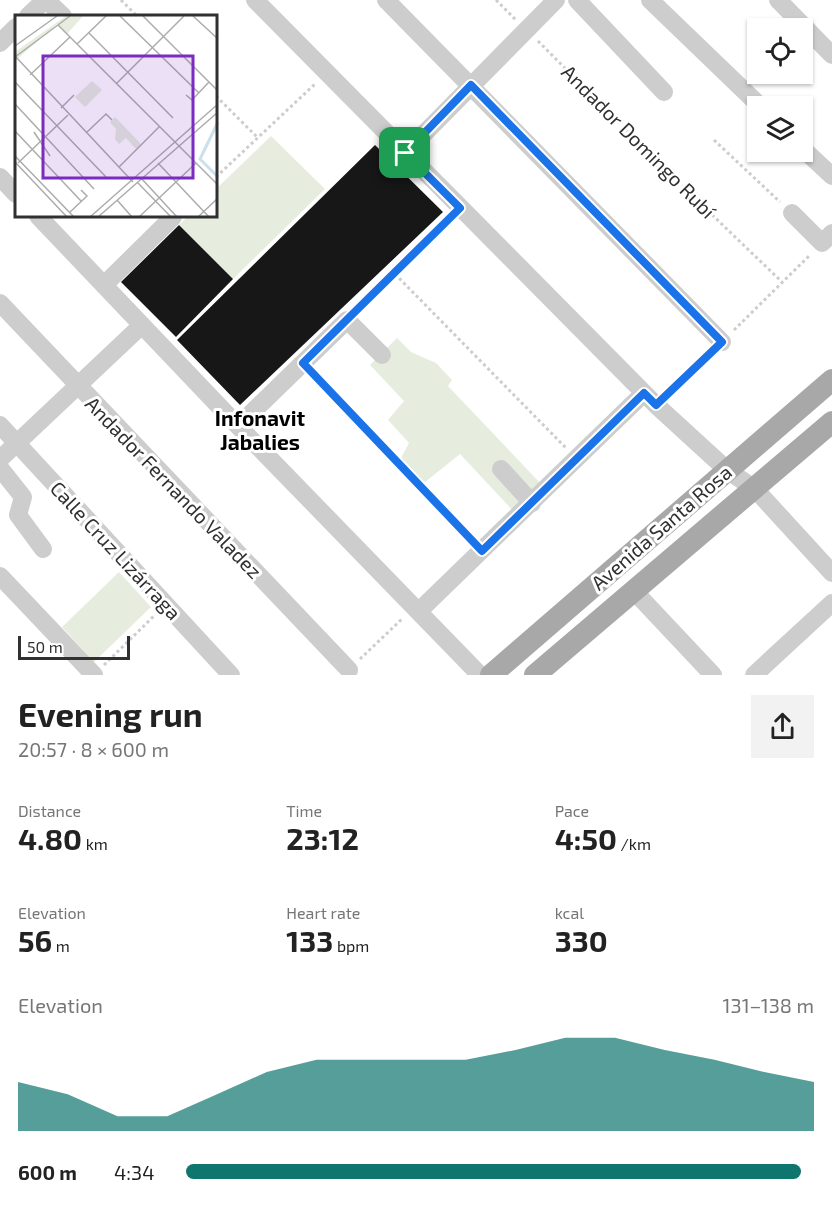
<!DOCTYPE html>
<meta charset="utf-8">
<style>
:root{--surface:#fff;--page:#f2f2f2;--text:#222;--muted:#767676;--accent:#0f766e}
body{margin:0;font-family:"Exo 2",sans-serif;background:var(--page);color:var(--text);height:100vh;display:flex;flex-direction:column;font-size:22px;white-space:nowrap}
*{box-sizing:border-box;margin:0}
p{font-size:20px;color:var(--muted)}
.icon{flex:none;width:33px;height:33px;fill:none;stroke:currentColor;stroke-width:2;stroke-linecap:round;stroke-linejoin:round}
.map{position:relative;height:675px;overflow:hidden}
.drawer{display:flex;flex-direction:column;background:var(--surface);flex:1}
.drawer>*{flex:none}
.fabs{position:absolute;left:747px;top:18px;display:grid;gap:12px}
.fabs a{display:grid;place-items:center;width:66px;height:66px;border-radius:0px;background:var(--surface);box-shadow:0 2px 4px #0004;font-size:30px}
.scale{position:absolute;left:18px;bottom:15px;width:112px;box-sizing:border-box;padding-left:6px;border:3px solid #303030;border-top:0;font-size:16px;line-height:21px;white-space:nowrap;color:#303030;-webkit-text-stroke:4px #fff;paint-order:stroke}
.pin{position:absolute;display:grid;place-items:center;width:51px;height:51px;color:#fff;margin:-26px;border-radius:12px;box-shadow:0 3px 9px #0006}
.round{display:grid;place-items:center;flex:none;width:63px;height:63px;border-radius:0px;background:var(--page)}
.head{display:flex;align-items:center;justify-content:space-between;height:102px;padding:0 18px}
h1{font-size:33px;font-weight:700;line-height:45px}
.stats{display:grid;grid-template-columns:repeat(3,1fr);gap:9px;height:102px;padding:6px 18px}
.stats div{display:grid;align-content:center}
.stats b{font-size:30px;font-weight:700}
.stats small{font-size:16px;font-weight:400}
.stats p{font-size:16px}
.chart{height:168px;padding:12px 18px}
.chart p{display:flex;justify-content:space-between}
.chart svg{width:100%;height:108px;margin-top:6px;fill:var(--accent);opacity:.7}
ul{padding:0 18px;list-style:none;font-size:20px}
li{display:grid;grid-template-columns:96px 72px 1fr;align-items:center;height:45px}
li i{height:15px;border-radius:8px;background:var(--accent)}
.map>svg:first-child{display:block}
.green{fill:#e6eddf}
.building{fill:#171717}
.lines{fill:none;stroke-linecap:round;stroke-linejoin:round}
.path{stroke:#cdcdcd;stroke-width:3;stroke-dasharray:3 3;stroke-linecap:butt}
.minor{stroke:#cdcdcd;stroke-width:18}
.major{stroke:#a8a8a8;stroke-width:22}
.route-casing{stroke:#fff;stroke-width:12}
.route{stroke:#1a73e8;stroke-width:8}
.labels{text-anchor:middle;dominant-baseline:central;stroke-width:6;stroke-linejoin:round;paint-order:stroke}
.street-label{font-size:20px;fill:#303030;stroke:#fff}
.neighbourhood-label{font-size:21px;font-weight:bold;fill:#000;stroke:#fff}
.inset-river{fill:none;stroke:#ccdfec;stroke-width:3}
.inset-road{fill:none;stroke:#acacac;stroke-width:1.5}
.view{fill:#7b2cbf;fill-opacity:0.15;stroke:#7b2cbf;stroke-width:3}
.inset-edge{fill:none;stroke:#303030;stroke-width:3}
</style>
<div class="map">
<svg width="832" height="675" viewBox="0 0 832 675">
<rect width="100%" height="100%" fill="#fff"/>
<path class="green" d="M271,136l54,53 -92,90 -54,-54 9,-9h28v-27z
M397,338l14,14 25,11 16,17 -4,6 96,101 -28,27 -56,-60 -36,29 -23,-25 8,-15 -21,-23 16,-19 -34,-36z
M119,572l32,35 -57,55 -32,-35z"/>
<path class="building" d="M375,145l68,67 -203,193 -63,-65z
M179,225l54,54 -57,58 -55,-55z"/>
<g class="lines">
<path class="path" d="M121,0l16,16
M496,0l20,20
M538,41l141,142 103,99
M216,96l42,42
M714,140l66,62
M216,177l99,-93
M395,274l171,174
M357,310l94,-92
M734,330l76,-75
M313,374l157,164
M667,395l45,-43
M360,659l43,-41
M104,665l51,-50"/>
<path class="minor" d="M46,0l17,16
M255,0l401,405 71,65 28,19 77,84
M386,0l336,342
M577,0l87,92
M650,0l110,106
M778,0l54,55
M28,16l17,-16
M0,43l16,-16
M802,148l30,28
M405,153l151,-153
M0,177l16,17
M792,213l30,30 10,-10
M38,216l200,210 242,249
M104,285l69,-68
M0,303l349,367
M0,425l231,250
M238,426l109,-106 35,35
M0,459l142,-134
M0,468l23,29 -5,18 25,34
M501,469l31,34
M0,576l94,99
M634,591l79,84
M419,611l225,-218
M754,675l78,-72"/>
<path class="major" d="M491,675l341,-295
M535,675l297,-253"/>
</g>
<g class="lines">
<defs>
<path id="route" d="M471,85l251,257 -66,63 -12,-12 -162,158 -179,-188 157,-155 -55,-55z"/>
</defs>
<use href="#route" class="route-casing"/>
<use href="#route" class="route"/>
</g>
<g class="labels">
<g class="street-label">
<text transform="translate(639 141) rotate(45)">Andador Domingo Rubí</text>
<text transform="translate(174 487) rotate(46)">Andador Fernando Valadez</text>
<text transform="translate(661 527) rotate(-41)">Avenida Santa Rosa</text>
<text transform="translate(116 550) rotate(47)">Calle Cruz Lizárraga</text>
</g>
<g class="neighbourhood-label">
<text x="260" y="417">Infonavit<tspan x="260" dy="24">Jabalies</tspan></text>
</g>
</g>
<g transform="translate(15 15)">
<rect width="202" height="202" fill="#fff"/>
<path d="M51,1h17l-16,18 -10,-10 -42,37v-9zM77,66l10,9 -17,17 -10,-10zM100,102l26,27 -5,5 -10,-11 -7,6 -4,-5 1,-10 -6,-7z" fill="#e6eddf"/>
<path class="inset-river" d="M203,107l-18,37 18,18"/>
<path class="inset-road" d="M105,1l79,77M128,1l75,75M178,1l25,23M43,10l160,160M74,18l84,85M62,29l29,-28M0,31l42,-30M0,41l118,126M0,42l55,-41M15,60l40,-38M0,67l91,95M101,69l68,-68M171,80l6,5 17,-18M0,89l79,85M46,93l13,-13M0,116l66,70M19,117l16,24M71,118l20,-19 6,6M0,141l59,61M0,147l52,55M3,148l50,-48M143,148l51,54M104,152l40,-40M126,163l36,39M122,167l34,35M102,185l15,17M54,198l18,-17 -6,-6M75,202l128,-113M83,202l120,-105M124,202l57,-54M183,202l20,-19"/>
<path class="view" d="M28,41h150v122h-150z"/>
<rect width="202" height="202" class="inset-edge"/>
</g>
</svg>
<div class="fabs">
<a><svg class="icon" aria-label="locate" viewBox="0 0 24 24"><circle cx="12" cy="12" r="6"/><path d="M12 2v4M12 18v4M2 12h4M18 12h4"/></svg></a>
<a><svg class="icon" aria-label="layers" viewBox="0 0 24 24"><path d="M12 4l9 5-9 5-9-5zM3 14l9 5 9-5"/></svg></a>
</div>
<div class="scale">50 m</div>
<div class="pin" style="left:405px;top:153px;background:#1e9e55"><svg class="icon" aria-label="arrive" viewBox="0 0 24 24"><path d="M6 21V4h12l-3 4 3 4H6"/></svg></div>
</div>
<section class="drawer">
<div class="head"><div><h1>Evening run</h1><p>20:57 · 8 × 600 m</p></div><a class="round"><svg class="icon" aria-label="share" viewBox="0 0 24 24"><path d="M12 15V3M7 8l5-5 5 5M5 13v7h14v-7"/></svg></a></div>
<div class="stats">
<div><p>Distance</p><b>4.80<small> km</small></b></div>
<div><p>Time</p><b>23:12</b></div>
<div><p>Pace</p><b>4:50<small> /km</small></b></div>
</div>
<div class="stats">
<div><p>Elevation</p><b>56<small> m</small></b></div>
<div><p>Heart rate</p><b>133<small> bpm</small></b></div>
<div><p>kcal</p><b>330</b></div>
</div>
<div class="chart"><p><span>Elevation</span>131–138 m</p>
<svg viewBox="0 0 160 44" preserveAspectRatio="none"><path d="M0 44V24L10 29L20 38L30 38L40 29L50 20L60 15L70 15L80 15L90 15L100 11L110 6L120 6L130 11L140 15L150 20L160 24V44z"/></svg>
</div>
<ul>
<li><b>600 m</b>4:34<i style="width:98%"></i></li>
</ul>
</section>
